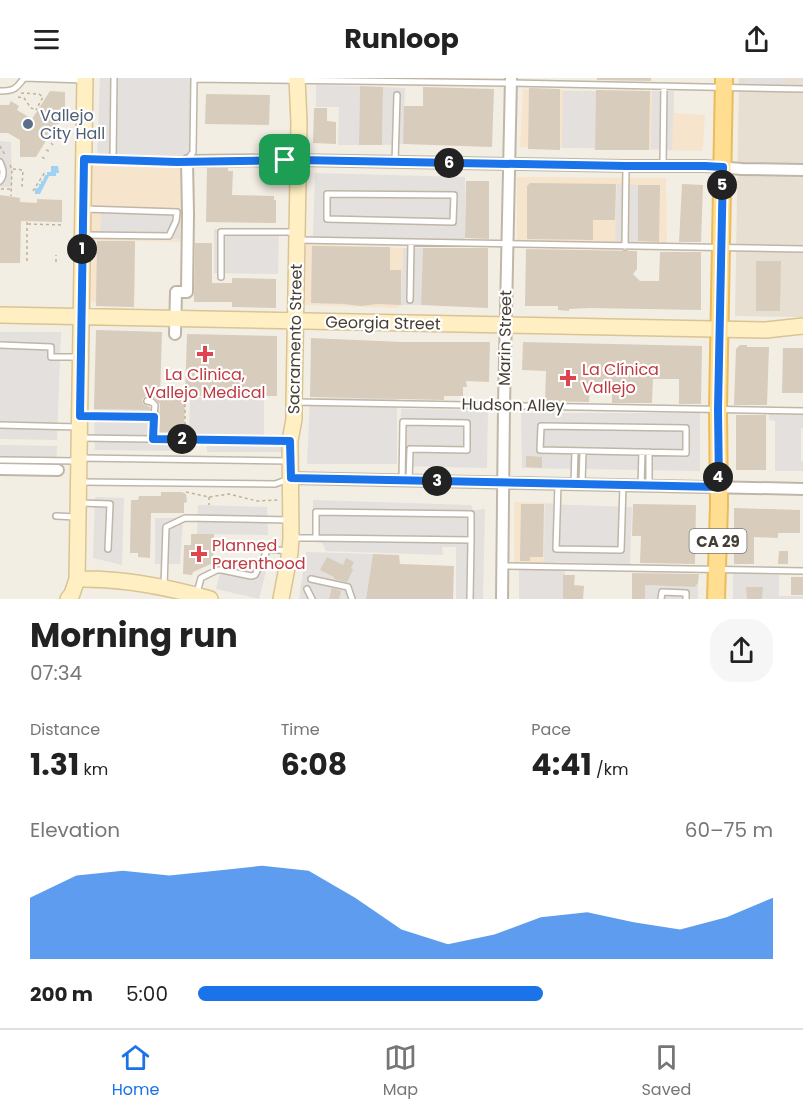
<!DOCTYPE html>
<meta charset="utf-8">
<style>
:root{--surface:#fff;--page:#f6f6f6;--text:#222;--muted:#767676;--line:#e0e0e0;--accent:#1a73e8}
body{margin:0;font-family:Poppins,sans-serif;background:var(--page);color:var(--text);height:100vh;display:flex;flex-direction:column;font-size:22px;white-space:nowrap}
*{box-sizing:border-box;margin:0}
p{font-size:20px;color:var(--muted)}
.icon{flex:none;width:33px;height:33px;fill:none;stroke:currentColor;stroke-width:2;stroke-linecap:round;stroke-linejoin:round}
.map{position:relative;height:521px;overflow:hidden}
.details{display:flex;flex-direction:column;background:var(--surface);flex:1}
.details>*{flex:none}
.pin{position:absolute;display:grid;place-items:center;width:51px;height:51px;color:#fff;margin:-26px;border-radius:12px;box-shadow:0 3px 9px #0006}
.km{position:absolute;width:30px;height:30px;margin:-15px;border-radius:50%;background:#222;color:#fff;font-size:16px;line-height:30px;text-align:center}
.round{display:grid;place-items:center;flex:none;width:63px;height:63px;border-radius:24px;background:var(--page)}
.head{display:flex;align-items:center;justify-content:space-between;height:102px;padding:0 30px}
h1{font-size:33px;font-weight:700;line-height:45px}
.stats{display:grid;grid-template-columns:repeat(3,1fr);gap:9px;height:102px;padding:6px 30px}
.stats div{display:grid;align-content:center}
.stats b{font-size:30px;font-weight:700}
.stats small{font-size:16px;font-weight:400}
.stats p{font-size:16px}
.chart{height:168px;padding:12px 30px}
.chart p{display:flex;justify-content:space-between}
.chart svg{width:100%;height:108px;margin-top:6px;fill:var(--accent);opacity:.7}
ul{padding:0 30px;list-style:none;font-size:20px}
li{display:grid;grid-template-columns:96px 72px 1fr;align-items:center;height:45px}
li i{height:15px;border-radius:8px;background:var(--accent)}
header{display:flex;justify-content:space-between;align-items:center;height:78px;padding:0 30px;background:var(--surface);font-size:27px;font-weight:700}
.tab-bar{display:flex;justify-content:space-around;align-items:center;height:84px;border-top:2px solid var(--line);background:var(--surface);font-size:16px;color:var(--muted)}
.tab-bar a{display:grid;justify-items:center;gap:3px}
.tab-bar .on{color:var(--accent)}
.map>svg:first-child{display:block}
.residential{fill:#e7e0d2}
.commercial{fill:#f7e4cd}
.parking{fill:#e3e0dd}
.water{fill:#9cd2f4}
.building{fill:#d8ccbc}
.lines{fill:none;stroke-linecap:round;stroke-linejoin:round}
.lane-casing{stroke:#bfb6a6;stroke-width:8}
.street-casing{stroke:#bfb6a6;stroke-width:14}
.secondary-casing{stroke:#d9c493;stroke-width:18}
.primary-casing{stroke:#eabc5b;stroke-width:20}
.path{stroke:#c1b196;stroke-width:1.5;stroke-dasharray:3 3;stroke-linecap:butt}
.lane{stroke:#fff;stroke-width:5}
.street{stroke:#fff;stroke-width:10}
.secondary{stroke:#ffefc2;stroke-width:15}
.primary{stroke:#ffdd91;stroke-width:16}
.route-casing{stroke:#fff;stroke-width:12}
.route{stroke:#1a73e8;stroke-width:8}
.service-dot{fill:#5c6f8a;stroke:#fff;stroke-width:2}
.health-dot{fill:#e0444e;stroke:#fff;stroke-width:2}
.labels{text-anchor:middle;dominant-baseline:central;stroke-width:4.5;stroke-linejoin:round;paint-order:stroke}
.shield{fill:#fff;stroke:#7d7870;stroke-width:1.5}
.shield-label{font-size:15px;font-weight:bold;fill:#453e33}
.service-label{font-size:16px;fill:#4e5e75;stroke:#fff;text-anchor:start}
.street-label{font-size:16px;fill:#453e33;stroke:#fff}
.health-label{font-size:16px;fill:#be3a42;stroke:#fff;text-anchor:start}
</style>
<header><svg class="icon" aria-label="menu" viewBox="0 0 24 24"><path d="M4 6h16M4 12h16M4 18h16"/></svg>Runloop<svg class="icon" aria-label="share" viewBox="0 0 24 24"><path d="M12 15V3M7 8l5-5 5 5M5 13v7h14v-7"/></svg></header>
<div class="map">
<svg width="803" height="521" viewBox="0 0 803 521">
<rect width="100%" height="100%" fill="#f3eee4"/>
<path class="residential" d="M739,0h64v239l-68,-1z"/>
<path class="commercial" d="M523,11l73,2h78v22l31,2 -2,32 -2,4 -181,-4z
M92,88l88,2 2,74 -47,-1 -1,66 -38,-1 -1,-5 -4,1z
M517,99l149,1 1,65 -150,-2z
M306,166l97,4 -2,57 -4,3 -92,-3z
M514,424l41,1 -1,61 -40,-2z"/>
<path class="parking" d="M100,0h156v6l-62,-5 -1,73 -6,9 -90,-2z
M744,0h41v6h-41z
M316,7l44,1 -1,59h-21l1,-38h-23z
M383,9l22,1 -2,56 -21,1z
M563,13h33l-1,57h-33z
M652,13h22l-2,59 -21,-1z
M0,63l11,1 1,45h-12z
M315,95l150,4v63l-152,-3z
M617,106l21,1v58h-23z
M102,128l78,2v31l-80,-4z
M214,151h65l-1,45 -64,-1z
M403,170h20l-2,57h-20z
M0,254h61l-4,108 -57,-1z
M190,319l74,1v37l19,1v16h-76v-9l-24,1v7l-88,-1 -1,-41 65,1 1,22 29,1z
M310,320h87v66h-90z
M401,331l87,1 -1,58 -87,-2z
M521,335h179v58l-178,-3z
M769,336l34,1v13h-2v33l2,1v9h-28v-50l-6,-1z
M0,367l57,1 -1,20 -56,-1z
M95,419l29,1 -2,67 -29,-7z
M313,422l158,5 2,5h7l4,-2 1,2 -2,89h-27v-52h-14l1,8 -117,-4 -4,-8 -10,-1z
M545,426l87,3 -2,57 -86,-2z
M198,427l69,2 1,28 -71,-1z
M155,440h28l-3,46h-25z
M306,474l67,2 -7,45h-67z
M226,480l41,9 -8,32 -43,-10 6,-25z
M519,492h46l-1,29h-45z
M733,495l46,2v21h24v3h-70z
M698,505v16h-53v-14l50,2z"/>
<path class="water" d="M51,88h7l1,7h-3v3h-7l-9,18h-5v-5l4,-2v-3h2v-3h2l2,-6h2v-3h4z"/>
<path class="building" d="M597,0h54v3l-54,-1z
M360,8l23,1 -1,58h-23z
M423,9l71,2 -2,58 -89,-3 1,-38h19z
M529,10l31,1v61l-32,-1z
M596,12l54,1 -1,59h-54z
M50,13l15,1v18l-29,47h-16v-17l-12,-7h-8v-28h9l2,-4 8,5 -2,4 15,9z
M206,16l64,1 -1,30 -64,-1z
M314,30h13v13l9,1v22l-23,-1z
M207,90h21v3h5l-1,24 42,1v4h2v23l-70,-1z
M466,103h23v58l-24,-1z
M530,105l86,1 -1,36h-22v20l-66,-1v-53z
M682,106l21,1 -2,57h-22z
M638,107h22l-1,57 -21,-1z
M0,117l20,3v4l17,1v-4l25,1v22l-41,-1 -1,42h-20z
M97,163h38l-1,66 -38,-1z
M195,165h17v40h20v-5l44,1v29l-44,-1v-5h-38z
M312,168l78,1v23h11v35l-24,-1 -16,2 -17,-2 -33,-1z
M423,170h65v60l-67,-3z
M526,171l111,2v18l-4,5 7,7h19l1,-29h41v58l-110,-2 -22,1v2l-11,-1v-4h-33z
M756,183h25l-1,50h-24z
M96,252l66,2 -2,66h25l-1,34h-25l1,-28 -7,-7 -7,-1 -4,3 1,5 7,3v3l-56,-1z
M187,256l90,2v60h-92z
M311,260l90,4h89l-1,40 -23,-1 1,6h-4v9h-19v4l-134,-3z
M523,264l179,4 -1,58h-22v-25h-26l-1,24h-40v-18l-22,-1 -1,18 -44,-1 1,-30 -24,-1z
M740,267h7v2h22l-2,58h-33l2,-56z
M783,270h20v45h-21z
M736,337h30v55h-30z
M526,378l16,1v11l-16,-1z
M161,414h21l4,2 1,8 -3,1v10h-33l-1,45 -12,-1v-4h-8l1,-53h7l1,-4h22z
M521,426h23l-1,53h-13v4h-10z
M633,426l63,1 -1,59 -55,-1 1,-27h-9z
M734,430l66,2v23h-22v5l-24,-1v27h-20z
M191,456h23l-1,29 -20,9 -1,3 -9,-1 1,-29h7z
M779,473h9v13h-10z
M373,476l26,1 1,9 54,2 -1,33h-87z
M327,479l16,8 3,-7 8,4 -3,6 2,2 -6,12 -13,-3v-2l-14,-7z
M632,495l67,1 -1,9 -3,4 -50,-2v14h-13z
M563,497h12l-1,10 10,1 -1,13h-20z
M791,499h12v18h-12z
M746,509h17l-1,12h-15z
M332,510l9,3 -2,8h-10z"/>
<g class="lines">
<defs>
<path id="lane" d="M24,0l60,2
M0,13c14,0 16,-2 24,-13
M85,81l102,2 6,-9 1,-73 317,4 292,6
M113,82l1,-82
M0,84c3,6 5,13 0,19
M395,84l2,-67
M663,87l1,-79
M327,116l127,1 -1,27 -126,-3z
M84,157l85,1 7,-15 1,-9 -92,-3
M298,162l505,9
M625,169l1,-81
M221,199v-45h74
M410,222l1,-57
M0,267l51,2v10h27
M147,323l5,1 3,3 -1,12
M295,324l508,9
M81,338l73,1 -1,22
M0,347l78,2
M541,348l145,2v25l-146,-3z
M81,360l206,3
M649,374v33
M80,380l210,3
M0,382l77,1
M402,403l1,-59 64,1v27l-57,-1 -1,32
M80,404l195,2 14,-5
M558,406l-2,65 65,1 2,-65
M574,406l1,-33
M582,406l1,-33
M641,407l1,-33
M80,425l30,1 -2,45
M316,434l155,2v26l-155,-2z
M56,438l20,1
M293,460h23
M503,488l300,5
M311,501l37,8 4,12
M164,508l2,-59 19,-9 105,2
M307,511l5,10
M197,515l4,-15 16,-8h5l29,6 4,-1 13,-26 20,2
M470,521l1,-59
M661,521l1,-7 24,1v6"/>
<path id="street" d="M175,256l1,-42h11l1,-78 -1,-53 110,-1 329,6h79l37,3 61,1
M0,391l58,1
M291,400l512,11
M502,521l2,-194 7,-327"/>
<path id="secondary" d="M0,237l766,15 37,-4
M77,501c45,-1 91,8 133,20
M68,521l4,-5 5,-15 8,-501
M281,521l9,-47 1,-14 -1,-97 4,-22v-17l5,-280 -2,-44"/>
<path id="primary" d="M716,521l3,-94 -1,-96 6,-331"/>
</defs>
<use href="#lane" class="lane-casing"/>
<use href="#street" class="street-casing"/>
<use href="#secondary" class="secondary-casing"/>
<use href="#primary" class="primary-casing"/>
<path class="path" d="M21,15l18,1 4,3 -7,13
M18,19l6,1 7,10 6,2
M54,51l13,-22
M55,58l2,2
M51,65l2,2
M0,68l5,9
M46,72l3,1
M42,79l3,2
M10,87l2,4 -1,27
M13,91l10,1 -1,16h3
M1,111h10
M33,113l12,-19
M28,146l36,1
M27,183v-40
M56,184v-7
M185,320v34
M186,414l23,5 20,-3 28,7 22,-1
M209,419v8"/>
<use href="#lane" class="lane"/>
<use href="#street" class="street"/>
<use href="#secondary" class="secondary"/>
<use href="#primary" class="primary"/>
</g>
<g class="lines">
<defs>
<path id="route" d="M84,81l93,3 120,-2 329,6h79l18,1 -5,242 1,78 -428,-9 -1,-37 -137,-2 1,-22 -74,-1z"/>
</defs>
<use href="#route" class="route-casing"/>
<use href="#route" class="route"/>
</g>
<circle class="service-dot" cx="28" cy="46" r="6"/>
<g class="health-dot">
<path d="M202 267h6v6h6v6h-6v6h-6v-6h-6v-6h6z"/>
<path d="M565 291h6v6h6v6h-6v6h-6v-6h-6v-6h6z"/>
<path d="M196 467h6v6h6v6h-6v6h-6v-6h-6v-6h6z"/>
</g>
<g class="labels">
<rect class="shield" x="689.5" y="451" width="57" height="24" rx="4.5"/>
<g class="shield-label">
<text x="718" y="463">CA 29</text>
</g>
<g class="service-label">
<text x="40" y="37">Vallejo<tspan x="40" dy="18">City Hall</tspan></text>
</g>
<g class="street-label">
<text transform="translate(383 245) rotate(1)">Georgia Street</text>
<text transform="translate(505 260) rotate(-89)">Marin Street</text>
<text transform="translate(295 261) rotate(-89)">Sacramento Street</text>
<text transform="translate(513 327) rotate(1)">Hudson Alley</text>
</g>
<g class="health-label">
<text x="582" y="291">La Clínica<tspan x="582" dy="18">Vallejo</tspan></text>
<text x="205" y="296" text-anchor="middle">La Clinica,<tspan x="205" dy="18">Vallejo Medical</tspan></text>
<text x="212" y="467">Planned<tspan x="212" dy="18">Parenthood</tspan></text>
</g>
</g>
</svg>
<div class="pin" style="left:285px;top:82px;background:#1e9e55"><svg class="icon" aria-label="arrive" viewBox="0 0 24 24"><path d="M6 21V4h12l-3 4 3 4H6"/></svg></div>
<b class="km" style="left:82px;top:171px">1</b>
<b class="km" style="left:182px;top:361px">2</b>
<b class="km" style="left:437px;top:403px">3</b>
<b class="km" style="left:718px;top:399px">4</b>
<b class="km" style="left:722px;top:107px">5</b>
<b class="km" style="left:449px;top:85px">6</b>
</div>
<section class="details">
<div class="head"><div><h1>Morning run</h1><p>07:34</p></div><a class="round"><svg class="icon" aria-label="share" viewBox="0 0 24 24"><path d="M12 15V3M7 8l5-5 5 5M5 13v7h14v-7"/></svg></a></div>
<div class="stats">
<div><p>Distance</p><b>1.31<small> km</small></b></div>
<div><p>Time</p><b>6:08</b></div>
<div><p>Pace</p><b>4:41<small> /km</small></b></div>
</div>
<div class="chart"><p><span>Elevation</span>60–75 m</p>
<svg viewBox="0 0 160 44" preserveAspectRatio="none"><path d="M0 44V19L10 10L20 8L30 10L40 8L50 6L60 8L70 19L80 32L90 38L100 34L110 27L120 25L130 29L140 32L150 27L160 19V44z"/></svg>
</div>
<ul>
<li><b>200 m</b>5:00<i style="width:60%"></i></li>
</ul>
</section>
<nav class="tab-bar">
<a class="on"><svg class="icon" aria-label="home" viewBox="0 0 24 24"><path d="M3 11l9-7 9 7M6 9v11h12V9"/></svg>Home</a>
<a><svg class="icon" aria-label="map" viewBox="0 0 24 24"><path d="M3 6l6-2 6 2 6-2v14l-6 2-6-2-6 2zM9 4v14M15 6v14"/></svg>Map</a>
<a><svg class="icon" aria-label="saved" viewBox="0 0 24 24"><path d="M7 4h10v16l-5-4-5 4z"/></svg>Saved</a>
</nav>
